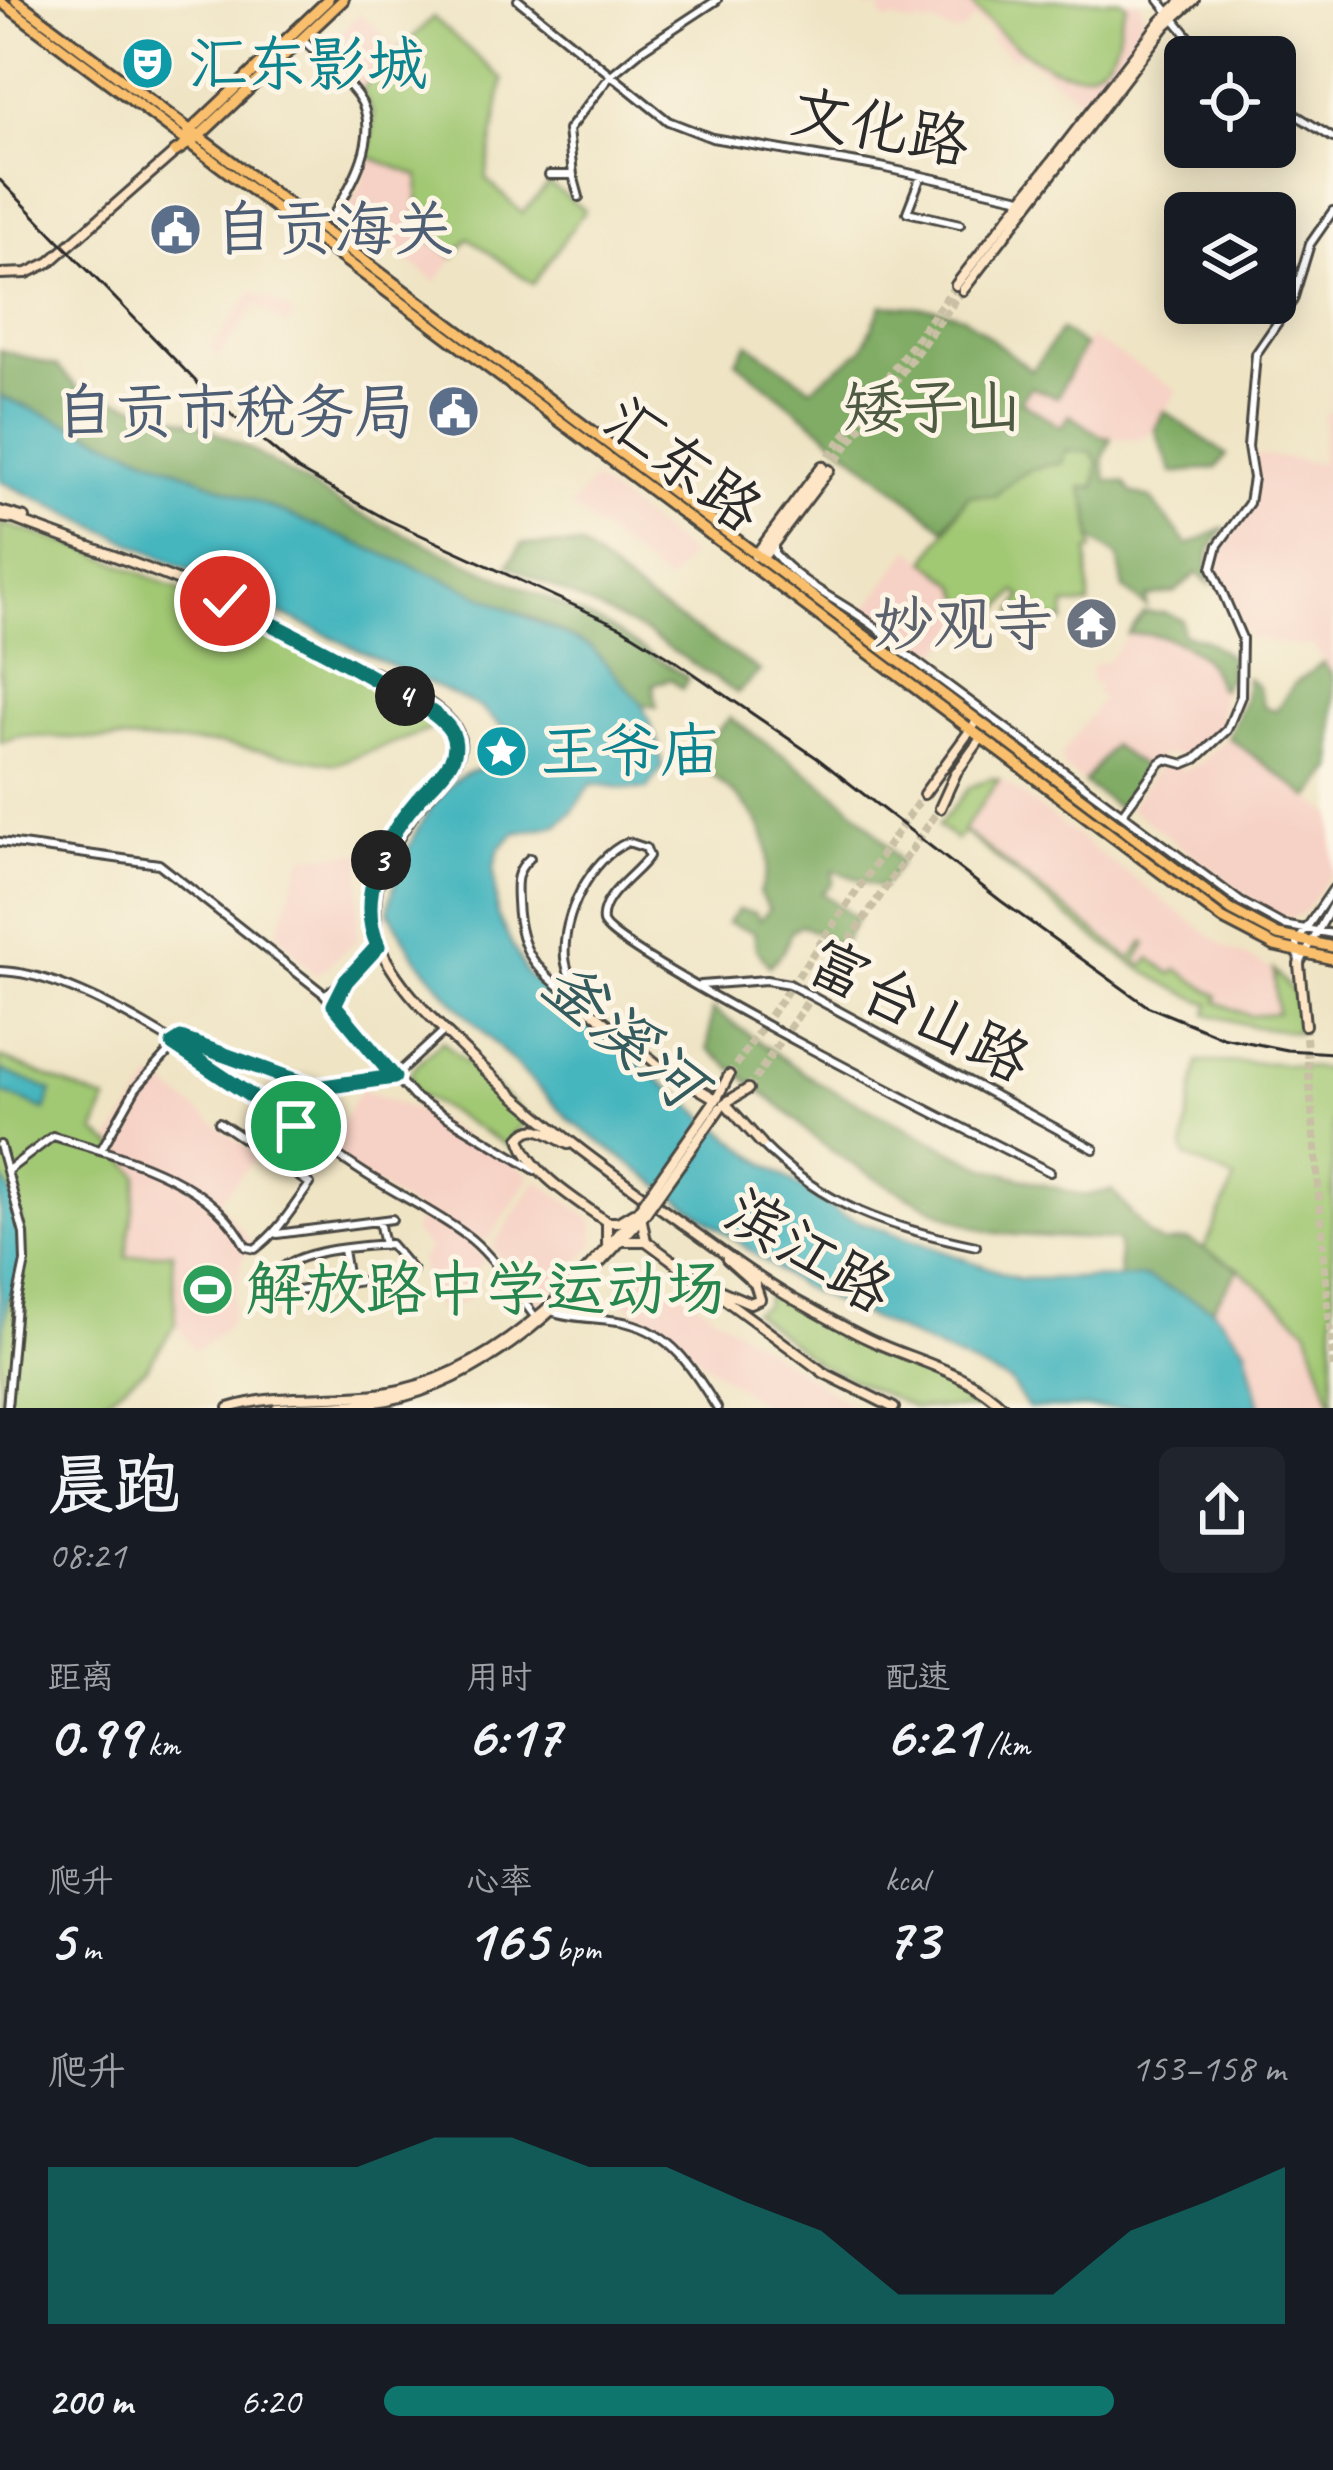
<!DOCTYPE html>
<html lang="zh">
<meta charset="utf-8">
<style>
:root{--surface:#171b24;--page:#20242c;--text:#f1f3f6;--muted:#9ea1a6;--accent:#0f766e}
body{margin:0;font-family:Caveat,"LXGW WenKai TC",sans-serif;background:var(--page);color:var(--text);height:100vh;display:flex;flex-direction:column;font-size:45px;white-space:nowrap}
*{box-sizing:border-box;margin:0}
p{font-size:39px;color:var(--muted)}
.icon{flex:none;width:66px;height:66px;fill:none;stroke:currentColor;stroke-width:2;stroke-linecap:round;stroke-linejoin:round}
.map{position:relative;height:1408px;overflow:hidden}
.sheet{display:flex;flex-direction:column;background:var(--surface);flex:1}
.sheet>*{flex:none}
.fabs{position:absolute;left:1164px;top:36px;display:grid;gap:24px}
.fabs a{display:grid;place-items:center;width:132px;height:132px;border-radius:18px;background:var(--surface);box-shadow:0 6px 30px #0003;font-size:60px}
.pin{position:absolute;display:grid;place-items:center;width:102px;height:102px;color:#fff;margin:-51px;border:6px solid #fff;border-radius:50%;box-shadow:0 3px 12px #0007}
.km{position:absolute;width:60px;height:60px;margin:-30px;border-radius:50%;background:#222;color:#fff;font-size:33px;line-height:60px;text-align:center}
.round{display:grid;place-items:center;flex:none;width:126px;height:126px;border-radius:18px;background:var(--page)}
.head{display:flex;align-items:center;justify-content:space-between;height:204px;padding:0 48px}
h1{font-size:66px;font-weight:800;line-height:90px}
.metrics{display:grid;grid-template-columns:repeat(3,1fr);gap:18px;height:204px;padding:12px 48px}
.metrics div{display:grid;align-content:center}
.metrics b{font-size:60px;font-weight:800}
.metrics small{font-size:33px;font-weight:400}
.metrics p{font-size:33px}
.chart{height:336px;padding:24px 48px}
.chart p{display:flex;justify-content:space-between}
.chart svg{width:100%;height:216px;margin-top:12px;fill:var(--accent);opacity:.7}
ul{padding:0 48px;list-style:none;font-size:39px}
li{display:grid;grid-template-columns:192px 144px 1fr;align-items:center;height:90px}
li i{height:30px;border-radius:15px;background:var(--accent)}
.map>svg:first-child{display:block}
.built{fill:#f6d1c5}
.green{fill:#a1c873;stroke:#667a4f;stroke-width:3}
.forest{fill:#80ac65;stroke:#566c48;stroke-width:3}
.water{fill:#45b5be;stroke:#387074;stroke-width:3}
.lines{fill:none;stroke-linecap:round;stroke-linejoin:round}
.secondary-tunnel{stroke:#c8bfa5;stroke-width:8;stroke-dasharray:8 4;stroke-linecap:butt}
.street-casing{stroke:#484742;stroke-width:12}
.secondary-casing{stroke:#484742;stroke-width:14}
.primary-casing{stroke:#484742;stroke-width:15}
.street{stroke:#fff;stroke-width:6}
.secondary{stroke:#fde5c5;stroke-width:8}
.primary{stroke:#f9bf6d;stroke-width:9}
.rail{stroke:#2b2b2b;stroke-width:3}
.secondary-bridge-casing{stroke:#484742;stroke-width:14;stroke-linecap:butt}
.secondary-bridge{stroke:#fde5c5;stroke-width:8}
.route-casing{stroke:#fff;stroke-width:24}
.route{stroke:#0f766e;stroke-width:15}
.labels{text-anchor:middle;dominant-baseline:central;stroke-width:10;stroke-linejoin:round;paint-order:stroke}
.culture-label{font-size:60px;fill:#0d838f;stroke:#fcf5e5;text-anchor:start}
.street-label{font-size:60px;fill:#2b2b2b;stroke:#fcf5e5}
.service-label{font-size:60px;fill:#4e5e75;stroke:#fcf5e5;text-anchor:start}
.park-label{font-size:60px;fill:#4e5a41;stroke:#fcf5e5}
.worship-label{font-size:60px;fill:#5b616d;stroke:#fcf5e5;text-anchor:end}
.leisure-label{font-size:60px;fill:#27864d;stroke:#fcf5e5;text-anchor:start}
.water-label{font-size:63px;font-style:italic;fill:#345b5e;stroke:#fcf5e5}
</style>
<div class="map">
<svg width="1333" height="1408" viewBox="0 0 1333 1408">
<rect width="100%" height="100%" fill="#fcf5e5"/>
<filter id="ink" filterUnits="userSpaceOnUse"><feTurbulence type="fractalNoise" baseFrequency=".00833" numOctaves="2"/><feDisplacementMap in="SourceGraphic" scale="24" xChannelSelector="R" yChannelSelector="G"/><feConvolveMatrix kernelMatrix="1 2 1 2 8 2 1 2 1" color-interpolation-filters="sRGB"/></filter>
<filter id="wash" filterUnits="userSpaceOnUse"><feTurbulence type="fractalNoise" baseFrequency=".004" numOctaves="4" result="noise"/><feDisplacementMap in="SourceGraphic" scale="48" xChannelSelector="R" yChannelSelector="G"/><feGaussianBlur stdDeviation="2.7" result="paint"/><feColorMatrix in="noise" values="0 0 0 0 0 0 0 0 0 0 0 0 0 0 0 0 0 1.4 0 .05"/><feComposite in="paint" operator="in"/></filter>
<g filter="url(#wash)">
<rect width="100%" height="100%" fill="#efe4c4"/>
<path class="built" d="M854,0h285l7,23 -61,81 -63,-49 -9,3 -20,-16 -4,-13 -15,-11 -11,13 -9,2 -23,-10 -4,4 -8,-5 -4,3 -24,-6 -3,3 -7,-5v-8l-16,-1z
M360,13l40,38 -39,39 -38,-39z
M369,157l50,19 -2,53 37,28 -18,25 -90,-70 16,-29z
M253,291l11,8 3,-3 27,19 -8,11 -30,-21 -37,51 -9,-6z
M1090,337l87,53 -22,39 -16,11 -36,-3 -32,-22 -10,13 -40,-27 9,-15 27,10z
M1333,361v315l-20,-31 -14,2 -51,-9 -27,-50 -3,-19 6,-22 29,-41 6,-29 -5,-23 66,9 5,-49 6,-2z
M593,479l97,75 -22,29 -97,-76z
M910,549l47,36 13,29 -31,38h-21l-54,-40z
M1160,633l31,15 13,12 12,15 3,13 4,1 -3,26 8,3 -5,11 -30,26h-29l-17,15 -35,-25 -28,38 -19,-14 -4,-14 41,-56 -7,-7 5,-8h-8l-1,-18 18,-6 19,-26z
M1228,737l105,78v56l-30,43 -15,4 -23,-10 -136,-100 30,-42 10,-3 15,7 16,-7z
M991,778l12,3 224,167 47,22 21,24 3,38 -43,-5 -48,-13 3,-10 -43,-19 -33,-21 -170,-132 -8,8 -18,-14 32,-39z
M362,853l-5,87 -42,36 -38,-43 26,-77z
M190,1048l139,95 32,-53 60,22 110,63 -43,66 -6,-3 -7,13 10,8 -10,14 5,5 -13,23 -27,10 -10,-13 -10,-37 9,-12 -16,-17 8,-18 -167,-107 -69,-53z
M154,1077l103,79 -38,46 34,44 -11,13 -13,67 -34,25 -19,-27 -5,-71 -46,4 13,-82 -24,-29 -2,-8z
M537,1180l57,41 1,23 -56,60 -9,1 -38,-58z
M1239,1269l68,59 26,80h-73l-14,-60 -34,-40z
M650,1272l206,136h-90l-145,-107z"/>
<path class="green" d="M967,0h154l6,5c-11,15 -4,35 -18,52 -39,49 -113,-26 -142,-57z
M433,17l70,63 -17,99 36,34 27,-29 36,26 -52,74 -64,-46 -15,19 -37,-28 2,-53 -50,-19 5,-41 -13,-26z
M1066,451l25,1 7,11 -3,24 -13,1c7,20 10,40 11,62h-5l1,55h-24l-1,17 -13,-3 -13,14 -25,-20 9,-17 -6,-4 -25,27 -6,15 -19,-14 4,-6 -13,-29 -31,-24 43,-66 26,1c19,-19 39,-32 67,-33z
M0,523l83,25 247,108 111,70 -106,38 -114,-20 -201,-8 -20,6z
M991,778l8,2 -36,50 168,129 13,-17 3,2 -11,17 8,5 6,-8 22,16 5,-5 41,27 -1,6 33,14 27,-3 -3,-43 21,24 3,38 -43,-5 -48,-13 3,-10c-90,-34 -171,-113 -246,-172l-8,8 -18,-14 32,-39z
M442,1041l87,77 -18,18 2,13 -101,-59 -1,-19z
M0,1057l107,44 -12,31 19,14 24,29 -12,82 46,-5 4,72 -30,44 -52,40h-94z
M1198,1062l77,1 58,7v337l-26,-79 -68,-59 -35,-20 31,-69 -49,-23 -3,-9z
M768,1290l26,18 198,100h-78l-96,-44 -65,-52 12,-7z"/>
<path class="forest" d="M882,305l51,3 30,8 69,55 29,-41 23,16 -27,51 -27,-10 -9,14 40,26 9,-12 33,22 8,1 -8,21 3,21 19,3 7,10 18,5 38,47 38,-18c-17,19 -22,32 -16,57l-13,-11 -22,19 -28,5v10l-23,-18 -6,-33 -26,-17 -3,-29 -8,-23h14l3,-24 -7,-11 -25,-1 -4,12c-28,1 -48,14 -67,33l-26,-1 -25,33 -208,-167 12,-18 63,45 51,-38z
M0,350l57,16 22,23 119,35 50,24 97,59 258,117 85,54 -6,11 -11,-10 -18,5 4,23 -15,-3 -51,-57 -56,-28 -535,-223z
M1164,411l63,44 -11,13 -44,5 -17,-44z
M522,544l59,2 66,53 113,72 -23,22 -92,-61 -137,-67z
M1144,613h21l17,7v14l24,6 25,18 -2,23 -5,1 -1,7 -5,-1c-8,-41 -52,-56 -90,-54z
M1323,663l10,13v92l-23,30 -82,-61 17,-39 2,-20 10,7 7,22 12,3 18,-26z
M730,718c61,44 128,82 170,145l-18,25 -49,-18v13l-11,10 35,26 -16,27 -40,-21 -10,6 -7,20 -15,15 -13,-17 -2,-17 -27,-9 11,-13 17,3 5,7 9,-11 -10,-16c31,-64 -23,-97 -67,-135z
M1112,745l35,25 -29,38 -34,-25z
M712,1009l107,74 167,85 98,28 28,-6 38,46 13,7 25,-3 51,29 -27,39 -68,-31 -24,1 -2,-37c-40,-4 -81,-3 -121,-8 -36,-4 -181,-82 -200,-113l-89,-71z"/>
<path class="water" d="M0,396l454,187 137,64 51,57 16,39 4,25 -15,21c-23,2 -34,-4 -56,-5l-19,28 -15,13 -42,8 -16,16 -5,19 3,47 30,60 230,183 85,57 178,64 124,-2 68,31 34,40 14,60h-232l-18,-26 -212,-97 -227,-164 -121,-123 -36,-43 -26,-45c9,-43 37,-115 79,-137 12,-6 24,-4 37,-6l13,-27 -38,-33 -479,-226z
M2,1070l50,21 -7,19 -45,-18z
M0,1175c21,28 35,97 8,124l-8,55z"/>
</g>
<g filter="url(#ink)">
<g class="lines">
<path class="secondary-tunnel" d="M822,466l134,-181
M829,470l134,-180
M1305,1025l28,343
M729,1075l195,-281
M748,1089l192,-281"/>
<defs>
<path id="street" d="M518,0l150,121 44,17 169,29 145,32
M1159,0l46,57
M303,40c18,18 39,35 54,55 28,37 -7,94 -27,125
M1275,102l58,36
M549,175h24l6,22
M573,175l-5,-45 43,-55 33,-27 73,-48
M921,176l-14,36 53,12
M774,544v9c35,41 90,56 125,96l342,253 42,23 50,9
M1122,814l38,-51 6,-4 18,5 12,-5 31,-29 14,-34 1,-58 -30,-70 6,-23 31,-42 4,-25 -5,-31 8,-93 37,-54 17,-56 23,-33
M0,842l159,22 165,130 90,103 121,73
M530,858c-15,13 -14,25 -13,43 2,55 21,70 63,101
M1299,964l-2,-22 36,-53
M1299,965l34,-61
M0,971c104,3 271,141 361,200 35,23 77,42 110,68 25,21 45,53 65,79
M346,981l32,-35
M701,985l65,-5 23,4 305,165
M325,994l21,-13 -12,24
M583,1004c-8,-14 -16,-30 -18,-46 -4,-41 25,-99 63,-116l18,6 3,8c-11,18 -50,40 -46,66 6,29 393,223 447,250
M762,1144c62,63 129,84 214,102
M0,1145l24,89 1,28 -9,43 -9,103
M101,1150l35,-62 44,-49 136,48 78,-10 50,-46
M7,1171l46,-35c67,20 160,43 193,111l9,2c24,-17 37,-41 55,-65l-91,-62
M379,1221l5,24
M277,1234l115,-15
M343,1250l5,30
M391,1289l-11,-11 -95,15 -12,-13c10,-30 88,-34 117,-36l23,27
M551,1311c25,9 52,6 77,12 45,11 66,48 89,85"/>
<path id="secondary" d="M0,274l27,-1 23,-11 125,-110
M956,285l205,-264 22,-21
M963,290l203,-265 28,-25
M0,511l25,7
M0,517l14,2c71,27 144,51 212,82 39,18 224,107 229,142 3,17 -16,32 -27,45 -109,124 -46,184 54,279 64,60 136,111 208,162 34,24 69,51 105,71 24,13 48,27 73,39 46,22 100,32 136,69
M755,556l67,-90
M762,559l67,-89
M373,672c25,14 59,28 78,50 30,34 -21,68 -39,94 -12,18 -24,38 -31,58 -8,22 -6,42 -4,65
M924,794l53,-73
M940,808l16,-35 26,-36
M1299,965l6,60
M583,1004l75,61 58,34
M716,1100l13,-25
M725,1103l37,41
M725,1103l23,-14
M568,1144c-17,-7 -33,-25 -48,-6 10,36 58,63 87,84
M623,1241h23l-4,-20
M646,1241l178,132 70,35
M607,1244v-22h11l15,-9
M719,1290l31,13 10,-4 -5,-15 -28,-25
M229,1408c48,-16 105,-7 155,-15 105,-16 192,-104 255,-184
M277,1408c36,-2 75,-1 111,-8 108,-22 186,-107 257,-186"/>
<path id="primary" d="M16,0l1215,910 47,25 55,12
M0,1l1223,918 52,27 58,13
M188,133l140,-133
M175,152l23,-15 145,-137"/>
</defs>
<use href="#street" class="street-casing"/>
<use href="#secondary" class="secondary-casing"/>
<use href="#primary" class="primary-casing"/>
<use href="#street" class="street"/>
<use href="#secondary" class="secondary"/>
<use href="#primary" class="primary"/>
<path class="rail" d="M0,180l214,220 84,70 88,49 235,108 50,31 146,100 184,143 146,105 75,31 65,13 46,3"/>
<defs>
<path id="secondary-bridge" d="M639,1209l74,-106
M645,1214l75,-106"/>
</defs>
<use href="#secondary-bridge" class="secondary-bridge-casing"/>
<use href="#secondary-bridge" class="secondary-bridge"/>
</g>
</g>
<g class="lines" filter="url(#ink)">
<defs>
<path id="route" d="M225,601c58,28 115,57 170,90 18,10 40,20 53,36 8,10 9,23 3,34 -8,15 -25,29 -36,42 -32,38 -59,95 -37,143l-32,35 -12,24 60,72 -78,11 -135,-49 -8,5 123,82"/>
</defs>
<use href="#route" class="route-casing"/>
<use href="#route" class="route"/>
</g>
<defs>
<symbol id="theatre-disc" viewBox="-11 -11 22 22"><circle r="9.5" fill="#0f9aa8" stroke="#fcf5e5"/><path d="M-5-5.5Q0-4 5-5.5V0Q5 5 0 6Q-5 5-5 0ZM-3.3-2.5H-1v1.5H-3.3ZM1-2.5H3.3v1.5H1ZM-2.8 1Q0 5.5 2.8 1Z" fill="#fff"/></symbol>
<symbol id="civic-disc" viewBox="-11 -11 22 22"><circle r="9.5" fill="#5c6f8a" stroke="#fcf5e5"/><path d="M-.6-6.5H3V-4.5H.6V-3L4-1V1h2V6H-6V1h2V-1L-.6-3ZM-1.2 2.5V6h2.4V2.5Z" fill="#fff"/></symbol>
<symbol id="temple-disc" viewBox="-11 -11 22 22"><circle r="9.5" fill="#6b7280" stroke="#fcf5e5"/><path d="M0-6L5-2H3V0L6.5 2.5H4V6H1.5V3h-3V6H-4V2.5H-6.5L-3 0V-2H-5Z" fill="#fff"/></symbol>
<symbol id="sight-disc" viewBox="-11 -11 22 22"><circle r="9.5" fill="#0f9aa8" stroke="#fcf5e5"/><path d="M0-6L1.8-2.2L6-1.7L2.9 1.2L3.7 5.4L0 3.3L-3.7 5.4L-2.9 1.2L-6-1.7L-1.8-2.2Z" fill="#fff"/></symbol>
<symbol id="stadium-disc" viewBox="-11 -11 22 22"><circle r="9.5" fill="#2e9e5b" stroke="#fcf5e5"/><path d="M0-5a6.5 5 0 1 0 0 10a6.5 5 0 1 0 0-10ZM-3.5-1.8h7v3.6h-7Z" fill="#fff"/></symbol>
</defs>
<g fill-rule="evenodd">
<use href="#theatre-disc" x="118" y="34" width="59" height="59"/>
<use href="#civic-disc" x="146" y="200" width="59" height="59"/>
<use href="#civic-disc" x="424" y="382" width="59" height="59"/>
<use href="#temple-disc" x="1062" y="594" width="59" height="59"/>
<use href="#sight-disc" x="472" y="722" width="59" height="59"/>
<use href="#stadium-disc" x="178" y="1260" width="59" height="59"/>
</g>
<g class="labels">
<g class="culture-label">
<text x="187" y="64">汇东影城</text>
<text x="540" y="751">王爷庙</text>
</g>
<g class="street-label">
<text transform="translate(880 127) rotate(11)">文化路</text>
<text transform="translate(683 464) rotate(37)">汇东路</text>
<text transform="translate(919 1011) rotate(27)">富台山路</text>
<text transform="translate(809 1251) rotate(31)">滨江路</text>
</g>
<g class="service-label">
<text x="214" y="229">自贡海关</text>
<text x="415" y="412" text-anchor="end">自贡市税务局</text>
</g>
<g class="park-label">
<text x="933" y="407">矮子山</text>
</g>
<g class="worship-label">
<text x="1053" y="624">妙观寺</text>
</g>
<g class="leisure-label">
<text x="246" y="1289">解放路中学运动场</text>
</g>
<g class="water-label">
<text transform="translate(623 1034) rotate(40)">釜溪河</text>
</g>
</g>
</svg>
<div class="fabs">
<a><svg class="icon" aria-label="locate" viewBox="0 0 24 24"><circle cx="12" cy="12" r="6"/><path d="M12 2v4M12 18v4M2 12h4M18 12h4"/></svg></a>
<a><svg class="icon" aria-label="layers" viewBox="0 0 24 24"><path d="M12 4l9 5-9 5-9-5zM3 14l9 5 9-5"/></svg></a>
</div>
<div class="pin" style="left:296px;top:1126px;background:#1e9e55"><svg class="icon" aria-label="arrive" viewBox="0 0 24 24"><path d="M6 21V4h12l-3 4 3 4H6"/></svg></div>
<div class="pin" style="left:225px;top:601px;background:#d93025"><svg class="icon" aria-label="check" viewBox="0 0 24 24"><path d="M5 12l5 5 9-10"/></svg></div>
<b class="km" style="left:381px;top:860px">3</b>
<b class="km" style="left:405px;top:696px">4</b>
</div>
<section class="sheet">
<div class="head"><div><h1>晨跑</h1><p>08:21</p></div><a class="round"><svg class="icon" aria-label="share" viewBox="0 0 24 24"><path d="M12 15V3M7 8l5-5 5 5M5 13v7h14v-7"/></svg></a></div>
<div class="metrics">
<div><p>距离</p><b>0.99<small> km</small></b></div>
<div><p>用时</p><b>6:17</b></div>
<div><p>配速</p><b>6:21<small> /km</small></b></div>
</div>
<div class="metrics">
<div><p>爬升</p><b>5<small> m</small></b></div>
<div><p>心率</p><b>165<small> bpm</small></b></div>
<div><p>kcal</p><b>73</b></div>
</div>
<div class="chart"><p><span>爬升</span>153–158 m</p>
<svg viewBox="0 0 160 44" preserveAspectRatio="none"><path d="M0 44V12L10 12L20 12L30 12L40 12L50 6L60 6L70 12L80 12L90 19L100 25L110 38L120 38L130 38L140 25L150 19L160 12V44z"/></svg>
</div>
<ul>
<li><b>200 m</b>6:20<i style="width:81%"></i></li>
</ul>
</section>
